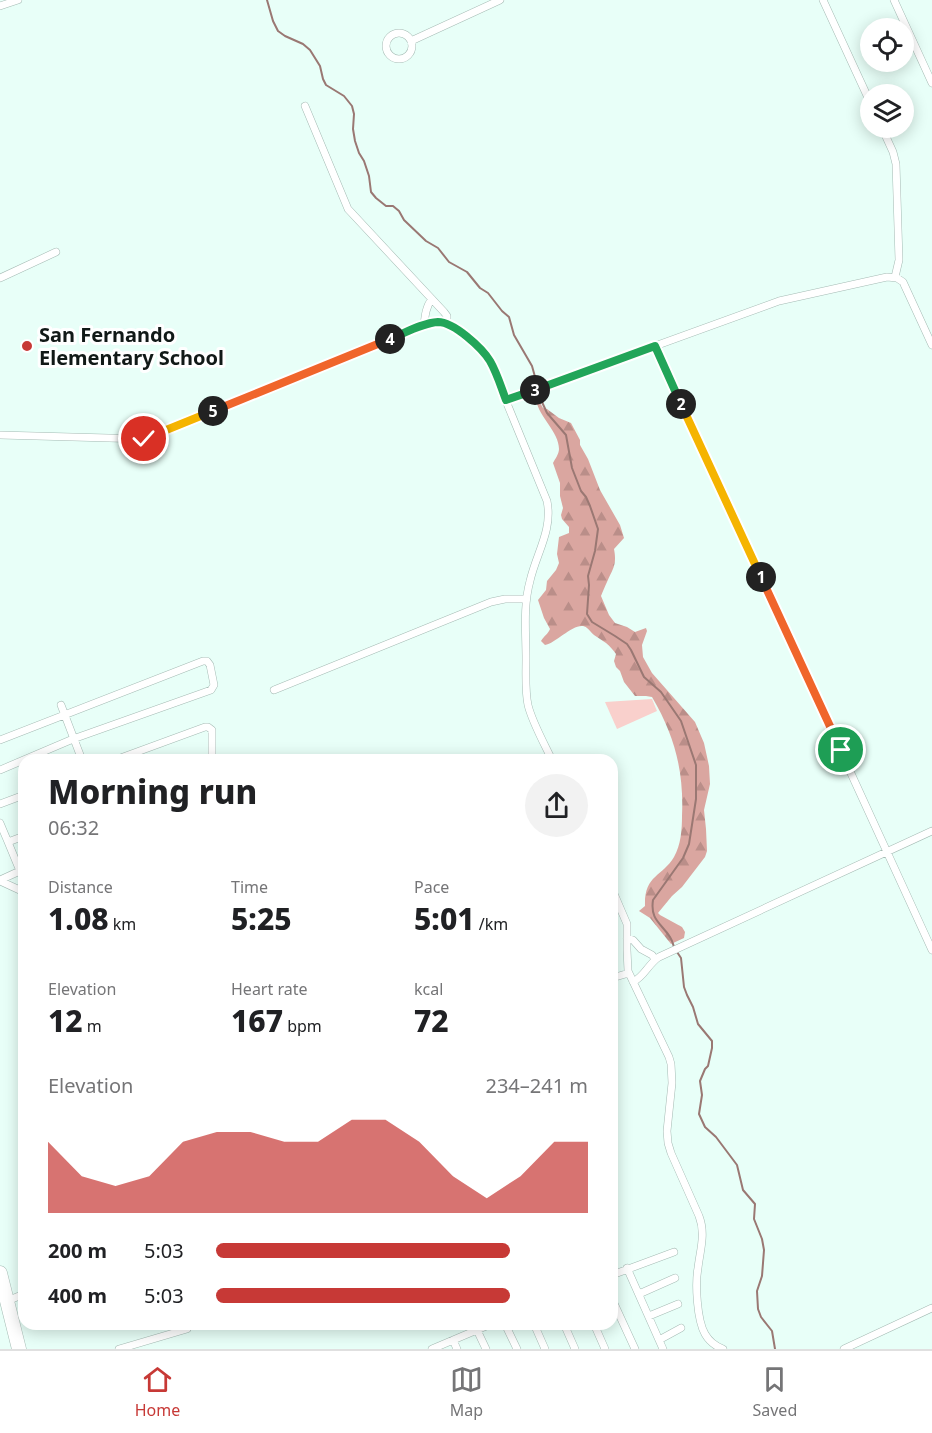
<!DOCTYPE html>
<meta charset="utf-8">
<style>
:root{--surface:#fff;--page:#f2f2f2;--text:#202124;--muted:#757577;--line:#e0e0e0;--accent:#c73936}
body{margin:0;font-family:"Noto Sans",sans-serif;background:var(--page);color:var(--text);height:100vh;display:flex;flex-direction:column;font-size:22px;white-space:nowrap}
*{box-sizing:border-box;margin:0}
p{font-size:20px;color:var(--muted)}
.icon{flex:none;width:33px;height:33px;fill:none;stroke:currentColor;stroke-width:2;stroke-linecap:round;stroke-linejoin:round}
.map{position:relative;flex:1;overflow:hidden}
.side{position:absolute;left:18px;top:754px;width:600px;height:576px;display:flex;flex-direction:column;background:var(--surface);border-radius:18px;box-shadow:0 3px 15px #0003}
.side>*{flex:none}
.controls{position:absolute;left:860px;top:18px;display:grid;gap:12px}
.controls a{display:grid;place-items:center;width:54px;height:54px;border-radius:50%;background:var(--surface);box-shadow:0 3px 15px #0003;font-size:30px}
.pin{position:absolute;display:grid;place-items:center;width:51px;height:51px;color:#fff;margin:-26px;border:3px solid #fff;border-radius:50%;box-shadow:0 2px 6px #0007}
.km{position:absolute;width:30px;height:30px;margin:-15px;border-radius:50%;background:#222;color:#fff;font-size:16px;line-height:30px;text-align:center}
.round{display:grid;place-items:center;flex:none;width:63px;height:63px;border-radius:32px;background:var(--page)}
.headline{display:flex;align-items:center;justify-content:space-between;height:102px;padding:0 30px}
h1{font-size:33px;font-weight:800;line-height:45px}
.stats{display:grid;grid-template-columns:repeat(3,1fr);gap:9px;height:102px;padding:6px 30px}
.stats div{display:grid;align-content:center}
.stats b{font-size:30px;font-weight:800}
.stats small{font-size:16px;font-weight:400}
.stats p{font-size:16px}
.chart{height:168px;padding:12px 30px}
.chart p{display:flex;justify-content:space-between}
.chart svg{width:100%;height:108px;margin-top:6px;fill:var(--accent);opacity:.7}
ul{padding:0 30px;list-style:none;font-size:20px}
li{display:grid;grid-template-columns:96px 72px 1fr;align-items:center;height:45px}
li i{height:15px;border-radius:8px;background:var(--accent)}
.menu{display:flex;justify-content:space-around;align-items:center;height:84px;border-top:2px solid var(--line);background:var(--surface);font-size:16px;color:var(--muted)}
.menu a{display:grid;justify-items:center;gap:3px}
.menu .active{color:var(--accent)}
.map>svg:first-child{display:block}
.green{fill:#f9d0cc}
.forest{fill:url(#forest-firs)}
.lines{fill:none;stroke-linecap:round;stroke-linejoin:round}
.stream{stroke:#9a7873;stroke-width:2}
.street-casing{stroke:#a5bbb4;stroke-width:8}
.highway-casing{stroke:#a5bbb4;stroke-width:15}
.street{stroke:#fff;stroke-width:7}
.highway{stroke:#fff;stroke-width:14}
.split-1-casing{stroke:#fff;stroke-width:12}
.split-2-casing{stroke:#fff;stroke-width:12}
.split-3-casing{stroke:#fff;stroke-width:12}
.split-4-casing{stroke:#fff;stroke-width:12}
.split-5-casing{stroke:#fff;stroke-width:12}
.split-6-casing{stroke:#fff;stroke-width:12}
.split-1{stroke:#f0652b;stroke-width:8}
.split-2{stroke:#f5b400;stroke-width:8}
.split-3{stroke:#22a559;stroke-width:8}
.split-4{stroke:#22a559;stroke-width:8}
.split-5{stroke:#f0652b;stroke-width:8}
.split-6{stroke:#f5b400;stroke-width:8}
.poi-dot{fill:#c73936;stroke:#fff;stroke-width:2}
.labels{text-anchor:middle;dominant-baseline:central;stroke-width:6;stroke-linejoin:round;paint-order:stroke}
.poi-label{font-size:20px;font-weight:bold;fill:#111917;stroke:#fff;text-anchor:start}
</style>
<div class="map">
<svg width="932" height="1349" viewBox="0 0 932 1349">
<defs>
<pattern id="forest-firs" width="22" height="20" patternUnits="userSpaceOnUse" patternTransform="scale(1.5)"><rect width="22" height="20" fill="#daa6a0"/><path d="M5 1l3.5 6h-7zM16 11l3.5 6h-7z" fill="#ba8e89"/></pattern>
</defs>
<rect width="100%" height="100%" fill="#e8fff8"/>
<path class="green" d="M652,699l5,12 -40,18 -12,-27z"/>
<path class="forest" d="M538,399l5,9 4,1 12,9 12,5 9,17v5l8,14 12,31 20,35 4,13 -10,11c3,16 -1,19 -7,33 -2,4 -4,9 -6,14l8,19 6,8 12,4 8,5 11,-4 1,3 -5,14 1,12 9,16 43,49 9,21 5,23 1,18 -6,26 2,19 1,22 -2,6 -23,30 -10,9 -14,17 2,2 22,12 3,5 -1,6 -13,6 -21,-26 -11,-7 6,-5c-1,-31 17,-29 29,-49 7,-12 8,-28 8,-41 2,-44 -7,-80 -30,-119l-6,-1h-11l-11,-14 -4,-11 -4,-4 -2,-6 2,-7c-3,-4 -6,-8 -10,-11 -4,-3 -8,-5 -12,-8 -3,-2 -4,-5 -7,-7 -10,-9 -30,15 -42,17l-4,-4c3,-5 7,-7 9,-12l-6,-11 -6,-18 8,-10 1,-9 9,-11 3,-7 -2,-9 2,-17 10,-4v-6l-7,-8 -1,-4 2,-7 -3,-12v-13l-7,-20c2,-4 6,-9 6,-14 0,-17 -20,-32 -23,-49z"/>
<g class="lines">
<path class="stream" d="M267,0l6,21 5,10 7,5 18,8 7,6 10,16 3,13 3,6 18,11 8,10 2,8 -1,15 2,12 4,12 5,8 5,15 2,16 5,6 10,8h7l6,5 5,9 22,21 12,7 11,14 18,10 13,16 8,5 14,18 7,6 5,18 18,31 10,36 5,11 19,22 6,33 9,23 5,6 4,9 8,23 -3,22 -7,25 1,9 -2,29 5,8 23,14 12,8 4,6 13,27 17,15 20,29 15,44v34l-7,45 -6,14 -30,42c-3,20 8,23 17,37 2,3 3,7 4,10
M677,952l4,6 3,29 3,8 6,12 5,17 14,17v7l-4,18 -3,3 -5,12 2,14 -3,19 6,13 11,10 21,28 6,25 12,14 -1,15 8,20 2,11 -2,26 -5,15 1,18 3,8 11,14 3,18"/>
<defs>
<path id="street" d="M823,0l47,102
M894,0l38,83
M0,6l18,-6
M386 46a13 13 0 1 1 26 0a13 13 0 1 1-26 0Z
M411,41l89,-41
M305,106l43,103 96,103 3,4v8
M882,128l11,24 3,12 3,96 -4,17
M0,278l56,-26
M424,325c1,-9 2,-19 8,-26
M655,346l277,604
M506,400l273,-99 108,-24 10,1 6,4 29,63
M0,435l145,4 279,-114c22,-7 31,1 47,16 7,7 14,13 19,21l57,139c6,29 -11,53 -17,80 -7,25 -4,52 -4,78 0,15 -1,32 2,46 4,17 17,40 24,55
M274,690l217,-88 14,-3h21
M61,705l21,55
M0,740l203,-79h4l3,4 4,20 -3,5 -138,49 -73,31
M115,760l90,-33h3l4,3v30
M0,804l24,-9
M0,823l8,19
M20,871l-12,-29 16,-6
M0,880l22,-10
M0,881l24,11
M612,889l15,35v26l1,21 41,86 2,7 1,19 -5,48 1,12 3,10 28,63c7,18 1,34 -1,52 -3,16 -1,52 7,66 4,7 10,12 18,15
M627,938l6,2 8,9 11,6 3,4
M612,978l17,-5
M633,982c12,-6 15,-18 26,-25l273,-126
M627,1268l36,81
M612,1275l62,-23
M639,1294l36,-16
M612,1299l23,50
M7,1301l17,-7
M649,1316l29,-12
M505,1324l12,25
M534,1324l11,25
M564,1324l11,25
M594,1324l11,25
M477,1330l9,19
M453,1340l4,9
M659,1340l22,-12
M119,1349l68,-20
M432,1349l59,-25
M844,1349l88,-41"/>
<path id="highway" d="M0,1273l19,76"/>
</defs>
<use href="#street" class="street-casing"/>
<use href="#highway" class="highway-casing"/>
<use href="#street" class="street"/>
<use href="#highway" class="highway"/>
</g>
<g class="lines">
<defs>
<path id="split-1" d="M761,577l80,173"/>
<path id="split-2" d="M681,404l80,173"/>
<path id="split-3" d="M535,390l120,-44 26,58"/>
<path id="split-4" d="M390,339c15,-6 32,-16 48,-17 16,0 44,26 52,39 7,12 11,26 16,39l29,-10"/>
<path id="split-5" d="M213,411l177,-72"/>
<path id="split-6" d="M144,439l69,-28"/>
</defs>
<use href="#split-1" class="split-1-casing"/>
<use href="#split-2" class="split-2-casing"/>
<use href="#split-3" class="split-3-casing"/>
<use href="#split-4" class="split-4-casing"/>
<use href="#split-5" class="split-5-casing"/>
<use href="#split-6" class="split-6-casing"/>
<use href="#split-1" class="split-1"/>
<use href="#split-2" class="split-2"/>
<use href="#split-3" class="split-3"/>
<use href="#split-4" class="split-4"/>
<use href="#split-5" class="split-5"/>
<use href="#split-6" class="split-6"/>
</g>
<circle class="poi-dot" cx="27" cy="346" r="6"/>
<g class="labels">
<g class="poi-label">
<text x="39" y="334">San Fernando<tspan x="39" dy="23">Elementary School</tspan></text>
</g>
</g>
</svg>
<div class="controls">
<a><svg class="icon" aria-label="locate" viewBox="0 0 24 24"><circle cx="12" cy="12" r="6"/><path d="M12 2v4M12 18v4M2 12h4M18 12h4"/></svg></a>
<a><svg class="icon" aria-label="layers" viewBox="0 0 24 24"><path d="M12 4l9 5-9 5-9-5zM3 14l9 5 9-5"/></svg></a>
</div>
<div class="pin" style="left:841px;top:750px;background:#1e9e55"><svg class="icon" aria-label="arrive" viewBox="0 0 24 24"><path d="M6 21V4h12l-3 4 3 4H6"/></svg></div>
<div class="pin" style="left:144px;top:439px;background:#d93025"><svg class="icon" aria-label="check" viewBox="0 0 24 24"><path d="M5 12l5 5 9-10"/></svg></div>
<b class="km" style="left:761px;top:577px">1</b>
<b class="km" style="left:681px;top:404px">2</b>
<b class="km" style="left:535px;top:390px">3</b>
<b class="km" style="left:390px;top:339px">4</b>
<b class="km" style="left:213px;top:411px">5</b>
<section class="side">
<div class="headline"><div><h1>Morning run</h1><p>06:32</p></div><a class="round"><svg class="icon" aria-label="share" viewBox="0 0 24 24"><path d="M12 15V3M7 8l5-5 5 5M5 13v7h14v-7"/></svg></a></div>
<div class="stats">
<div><p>Distance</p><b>1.08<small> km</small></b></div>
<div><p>Time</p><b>5:25</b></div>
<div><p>Pace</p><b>5:01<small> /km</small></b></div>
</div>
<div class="stats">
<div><p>Elevation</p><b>12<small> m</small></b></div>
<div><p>Heart rate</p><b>167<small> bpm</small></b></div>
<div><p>kcal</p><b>72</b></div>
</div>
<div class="chart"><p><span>Elevation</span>234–241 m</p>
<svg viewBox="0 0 160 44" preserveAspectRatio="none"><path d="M0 44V15L10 29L20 33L30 29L40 15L50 11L60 11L70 15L80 15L90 6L100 6L110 15L120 29L130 38L140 29L150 15L160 15V44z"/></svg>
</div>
<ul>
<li><b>200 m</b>5:03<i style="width:79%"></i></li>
<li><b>400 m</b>5:03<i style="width:79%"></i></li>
</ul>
</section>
</div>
<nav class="menu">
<a class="active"><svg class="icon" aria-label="home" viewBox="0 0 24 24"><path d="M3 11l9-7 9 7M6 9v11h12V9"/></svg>Home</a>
<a><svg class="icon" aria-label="map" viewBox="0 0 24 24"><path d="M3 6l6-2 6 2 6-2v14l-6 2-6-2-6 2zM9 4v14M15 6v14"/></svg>Map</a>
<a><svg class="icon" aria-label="saved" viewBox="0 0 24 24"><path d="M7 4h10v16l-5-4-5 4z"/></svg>Saved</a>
</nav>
